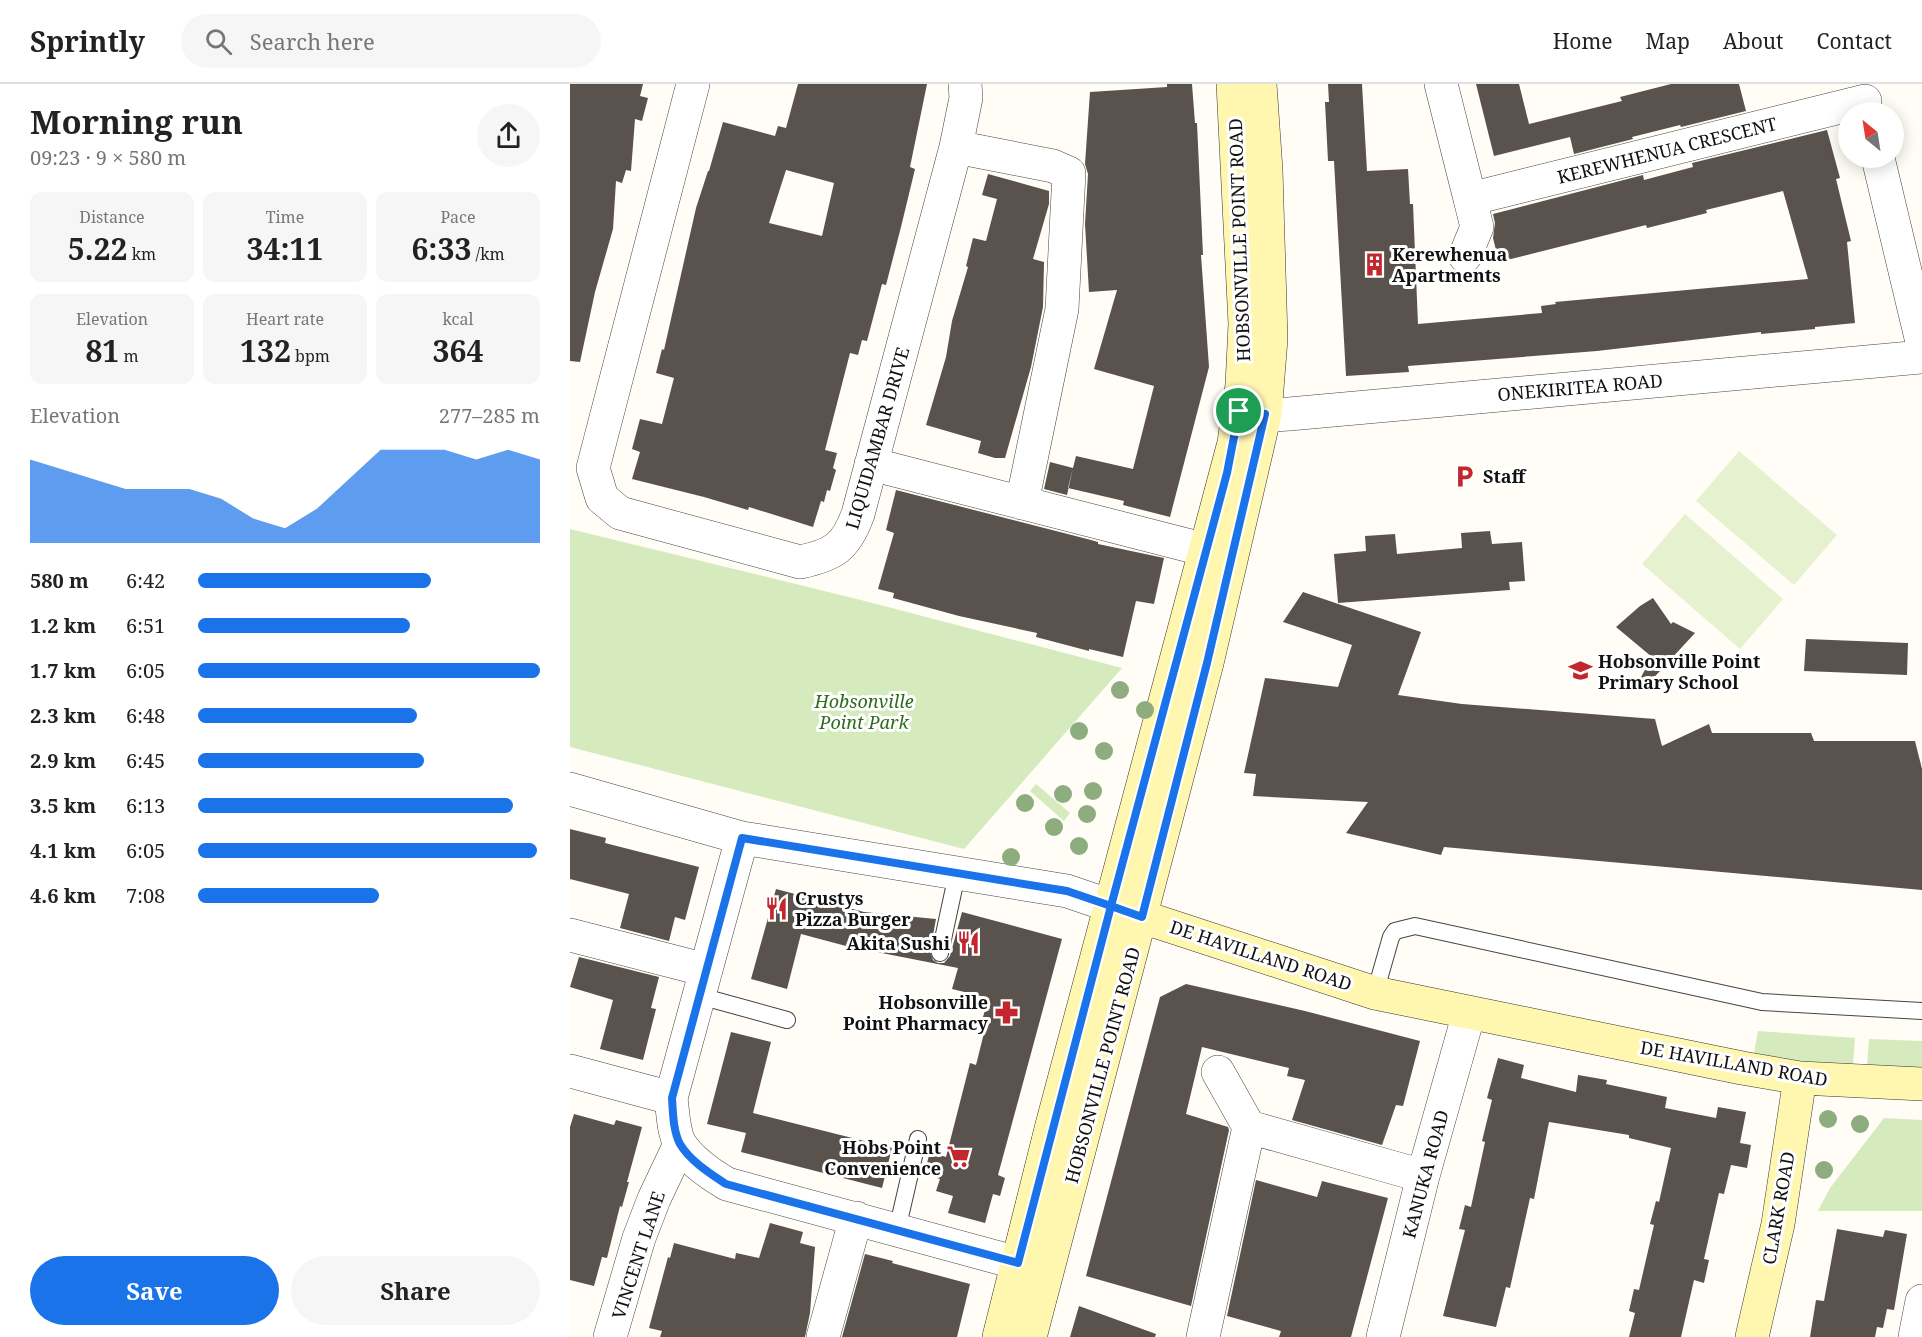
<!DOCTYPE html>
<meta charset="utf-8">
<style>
:root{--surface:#fff;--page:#f6f6f6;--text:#222;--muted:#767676;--line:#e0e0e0;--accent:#1a73e8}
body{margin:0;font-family:"Noto Serif",serif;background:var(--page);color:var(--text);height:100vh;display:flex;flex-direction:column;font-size:22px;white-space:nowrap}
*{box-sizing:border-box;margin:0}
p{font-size:20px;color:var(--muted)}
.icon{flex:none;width:33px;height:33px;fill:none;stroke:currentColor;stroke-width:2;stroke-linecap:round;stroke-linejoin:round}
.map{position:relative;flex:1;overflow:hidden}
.side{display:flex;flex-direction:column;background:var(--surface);width:570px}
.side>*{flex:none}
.needle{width:39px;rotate:330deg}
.fabs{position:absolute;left:1268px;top:18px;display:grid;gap:12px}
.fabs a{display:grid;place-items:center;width:66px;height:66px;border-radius:50%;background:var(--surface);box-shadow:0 3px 15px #0003;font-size:30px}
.pin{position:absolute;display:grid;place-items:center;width:51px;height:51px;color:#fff;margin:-26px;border:3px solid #fff;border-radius:50%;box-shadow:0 2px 6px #0007}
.round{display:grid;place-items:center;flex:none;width:63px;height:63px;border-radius:32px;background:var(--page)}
.headline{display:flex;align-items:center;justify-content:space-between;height:102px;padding:0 30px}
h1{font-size:33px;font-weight:700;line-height:45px}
.stats{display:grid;grid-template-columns:repeat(3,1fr);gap:9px;height:102px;padding:6px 30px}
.stats div{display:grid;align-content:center;border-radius:12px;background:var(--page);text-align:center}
.stats b{font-size:30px;font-weight:700}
.stats small{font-size:16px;font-weight:400}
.stats p{font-size:16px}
.chart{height:168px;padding:12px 30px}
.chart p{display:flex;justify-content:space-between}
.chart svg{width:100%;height:108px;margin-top:6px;fill:var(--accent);opacity:.7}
.button{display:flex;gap:12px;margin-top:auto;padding:12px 30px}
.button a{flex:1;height:69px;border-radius:36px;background:var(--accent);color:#fff;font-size:24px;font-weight:700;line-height:69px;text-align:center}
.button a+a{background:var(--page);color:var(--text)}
ul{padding:0 30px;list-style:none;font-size:20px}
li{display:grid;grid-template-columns:96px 72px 1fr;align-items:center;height:45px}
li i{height:15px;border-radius:8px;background:var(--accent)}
header{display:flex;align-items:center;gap:36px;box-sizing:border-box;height:84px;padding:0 30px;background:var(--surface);border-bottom:2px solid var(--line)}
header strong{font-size:28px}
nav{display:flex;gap:33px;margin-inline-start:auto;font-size:21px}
.search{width:420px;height:54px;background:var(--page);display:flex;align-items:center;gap:15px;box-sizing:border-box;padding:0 21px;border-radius:33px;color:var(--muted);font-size:22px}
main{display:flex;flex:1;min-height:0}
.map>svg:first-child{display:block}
.green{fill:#d5ebbd}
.pitch{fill:#e6f2cf}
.building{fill:#5a524d;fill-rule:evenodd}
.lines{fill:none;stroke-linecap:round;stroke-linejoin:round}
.lane-casing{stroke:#444;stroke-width:18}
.street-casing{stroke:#444;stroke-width:34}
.secondary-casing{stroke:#333;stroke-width:34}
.lane{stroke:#fff;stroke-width:16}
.street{stroke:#fff;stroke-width:33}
.secondary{stroke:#fff6b0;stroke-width:33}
.tree{fill:#8dad7f}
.route-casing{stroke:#fff;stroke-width:12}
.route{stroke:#1a73e8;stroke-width:8}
.labels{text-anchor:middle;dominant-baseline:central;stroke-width:6;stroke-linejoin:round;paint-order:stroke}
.street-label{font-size:18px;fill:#111;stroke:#fff}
.poi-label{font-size:18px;font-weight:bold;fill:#111;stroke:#fff;text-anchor:start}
.park-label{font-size:18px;font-style:italic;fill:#2f6b1f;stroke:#fff}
</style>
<header>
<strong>Sprintly</strong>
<div class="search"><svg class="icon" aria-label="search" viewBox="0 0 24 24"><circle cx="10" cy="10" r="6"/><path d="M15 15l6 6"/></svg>Search here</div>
<nav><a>Home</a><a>Map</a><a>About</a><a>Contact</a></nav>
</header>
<main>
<section class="side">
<div class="headline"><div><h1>Morning run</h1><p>09:23 · 9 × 580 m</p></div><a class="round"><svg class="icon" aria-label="share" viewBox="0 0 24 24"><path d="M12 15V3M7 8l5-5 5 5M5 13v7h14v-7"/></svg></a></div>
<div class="stats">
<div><p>Distance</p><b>5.22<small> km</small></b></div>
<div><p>Time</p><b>34:11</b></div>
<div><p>Pace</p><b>6:33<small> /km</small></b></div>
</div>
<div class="stats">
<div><p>Elevation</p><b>81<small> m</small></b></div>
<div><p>Heart rate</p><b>132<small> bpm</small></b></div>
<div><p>kcal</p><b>364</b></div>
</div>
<div class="chart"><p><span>Elevation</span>277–285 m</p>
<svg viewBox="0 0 160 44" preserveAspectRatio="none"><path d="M0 44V10L10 14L20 18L30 22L40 22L50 22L60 26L70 34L80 38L90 30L100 18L110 6L120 6L130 6L140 10L150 6L160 10V44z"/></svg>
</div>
<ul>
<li><b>580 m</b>6:42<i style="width:68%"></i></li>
<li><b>1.2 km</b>6:51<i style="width:62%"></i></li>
<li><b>1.7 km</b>6:05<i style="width:100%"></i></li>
<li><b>2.3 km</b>6:48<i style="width:64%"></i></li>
<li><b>2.9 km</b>6:45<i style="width:66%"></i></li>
<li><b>3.5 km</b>6:13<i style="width:92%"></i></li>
<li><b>4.1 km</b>6:05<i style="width:99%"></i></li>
<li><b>4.6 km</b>7:08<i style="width:53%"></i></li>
</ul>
<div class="button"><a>Save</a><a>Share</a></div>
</section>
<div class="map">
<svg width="1352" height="1253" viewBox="0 0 1352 1253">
<rect width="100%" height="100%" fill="#fffdf5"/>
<path class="green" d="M0,445l295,72 257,67 -158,181 -394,-102z
M466,700l34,29 -6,8 -34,-30z
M1188,947l97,7 -2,27 -90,-6 -9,-6z
M1299,955l53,2v28l-55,-2z
M1314,1034l38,2v91h-104l12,-23z"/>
<path class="pitch" d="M1169,367l98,84 -43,50 -98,-84z
M1115,430l98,85 -43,50 -98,-85z"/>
<path class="building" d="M0,0h73l-3,12 8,2 -6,23 -7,-2 -4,52 -5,-1 -4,13 -6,-2 -3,48 -18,63 -15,70 -10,-1z
M228,0h129l-17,83 5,2 -14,58 -15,58 -4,-1 -15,57 -5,-1 -4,15 -8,-2 -25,97 12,3 -4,15 3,2 -6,21 -3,-1 -3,12 -3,-1 -8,26 -64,-20 -1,3 -44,-13 -72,-18 8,-27 -8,-3 8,-30 22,5 12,-46 -18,-5 6,-24 2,1 32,-142 12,-37h1l14,-49 52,14 3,-10 8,2zM216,86l48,13 -12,53 -53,-13z
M597,0h25l3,39h2l6,132h-2l8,112 -39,150 -47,-12 1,-4 -56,-13 8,-32 57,13 21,-83 -60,-17 23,-79 -28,2 -4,-68 3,-50 -3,-10 5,-72 77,-5z
M758,0h34l5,87 41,-2 2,35h3l5,120 124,-11 -1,-7 15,-2 -1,-2 253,-23 -25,-88 -77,19 1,3 -60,15 -1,-3 -147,37 -6,-24 2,-15 -2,-9 150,-39 1,5 49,-13 -1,-4 135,-33 13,48 -4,1 15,62 -4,1 8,81 -40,4v2l-54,5v-2l-164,19 -189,15 1,6 -63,4 -12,-215h-6l-3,-59h4z
M906,0h43l10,40 93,-23 -2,-4 51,-13h68l7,27 -65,16 -1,-2 -48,12 1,2 -59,15 -4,-17 -76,19z
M418,90l61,17v13l-16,55 11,3 -1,45 -12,60 -26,91h-10l-17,-5 3,-12 -55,-16 20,-68 6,-36 16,-54 -2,-1 7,-28 13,3 11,-42 -15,-4z
M480,378l23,6 -6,27 -23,-6z
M326,406l195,50 7,2v2l66,14 -10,46 -18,-3 -13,56 -34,-8v2l-53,-14 1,-4 -78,-17 -66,-18 1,-5 -16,-4 16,-56 -8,-3z
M920,447l2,13 30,-2 3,39 -16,1 1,8 -172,13 -4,-49 32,-3 -1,-15 30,-2 2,20 65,-6 -1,-15z
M733,508l118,40 -23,63 64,9 193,15 7,27 47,-22 3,9h99l3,8h101l7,28v121l-478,-43 -3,8 -95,-22 22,-31 -115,-6 3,-22 -12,-1 21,-95 73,9 14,-42 -69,-23z
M1083,514l18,26 2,-2 22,11 -48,52 -7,-6 12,-22 -36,-30 24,-21z
M1236,555l102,4 -1,32 -103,-4z
M0,745l36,9 -1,5 94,24 -14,53 -10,-3 -6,24 -49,-13 9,-34 -59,-15z
M206,805l88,23 72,7 -6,32 3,9 5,3h6l6,-7 12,-44 100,27 -64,236 7,3 -5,18 -7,-2 -8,29 -37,-10 5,-17 -17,-5 4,-12 -16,-5 6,-22 16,5 24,-94 6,2 11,-44 -5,-1 7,-22 -37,-9 6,-21 -112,-22 -45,-12 -14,55 -36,-10z
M9,873l80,20 -8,31 5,1 -13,51 -43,-11 13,-49 -43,-13z
M616,900l119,27 115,30 -17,65 -7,-1 -14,40 -90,-25 13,-40 -18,-4 2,-8 -87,-21 -16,67 42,13 1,3 -38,176 -105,-30 74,-279z
M161,948l40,10 -18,71 139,35 -10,40 -141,-36 5,-19 -39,-9z
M928,974l26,7 -3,13 55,14 2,-17 29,5 -1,4 61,13 -2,11 51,10 2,-11 28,5 -6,31 11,2 -4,23 -16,-3 -7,29 -5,-1 -15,66 5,1 -5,23 -10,-3 -13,57h-52l6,-24 -6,-2 5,-22 5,1 15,-65 -4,-1 6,-23 3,1 12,-54 -42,-10v-3l-80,-13 -15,77 -4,-1 -20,90 -4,-1 -10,40 -53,-11 22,-86 -6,-1 6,-24 6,2 14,-65 -3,-1 10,-41 -5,-2z
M4,1030l40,11 2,-5 26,7 -15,55h2l-7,25 -2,-1 -13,52 -5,-1 -8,29 -24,-6v-153z
M686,1096l61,17 5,-16 66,17 -37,139h-72l2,-6 -54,-15z
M200,1139l33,9 -3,11 15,4 -5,66 -5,24h-145l2,-6 -13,-3 19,-71 2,1 4,-15 61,16 1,-6 23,5z
M1267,1145l46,8 2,-7 22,4 -13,76 -7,-1 -4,19 -6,-1 -2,10h-65l6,-37 8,1z
M295,1170l28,7 -1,2 78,21 -13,53h-115z
M509,1222l77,28 -1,3h-85z"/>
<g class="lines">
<defs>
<path id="lane" d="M370,869l17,-79
M805,909l16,-56 4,-6 20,-5 347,76 160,9
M130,912l87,24
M327,1146l21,-91"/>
<path id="street" d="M123,0l-100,384 9,30 18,15 180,49c34,-7 46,-15 58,-48l98,-367 10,-49 -1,-14
M871,0l29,115 395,-98
M386,63l97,19 16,7 -7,136 -40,194
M1308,74l44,184
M895,172l12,-29 -7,-28
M669,327l35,4 15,-1 633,-57
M301,380l335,86
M0,705l172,49 325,53 44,15
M172,754l-71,260c2,14 2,33 9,46 11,17 30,30 47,40l291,79
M0,851l136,35
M0,987l101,27
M648,988l31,55
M40,1253l29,-99 15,-39 26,-55
M253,1253l33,-119
M633,1253l46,-210 174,49
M813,1253l40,-161 46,-163
M1345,1253l7,-36"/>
<path id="secondary" d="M551,826l254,83 367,75 58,10 122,6
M429,1253l53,-212 182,-682 8,-58 3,-61 -12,-240
M460,1253l177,-674 58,-249 6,-75 -5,-169 -6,-86
M1182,1253l26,-113 22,-146"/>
</defs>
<use href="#lane" class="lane-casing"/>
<use href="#street" class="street-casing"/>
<use href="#secondary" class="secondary-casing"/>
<use href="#lane" class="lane"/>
<use href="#street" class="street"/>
<use href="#secondary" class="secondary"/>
</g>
<g class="tree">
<circle cx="550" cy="606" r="9"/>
<circle cx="575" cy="626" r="9"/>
<circle cx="509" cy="647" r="9"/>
<circle cx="534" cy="667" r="9"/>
<circle cx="523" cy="707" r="9"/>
<circle cx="493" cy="710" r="9"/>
<circle cx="455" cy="719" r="9"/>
<circle cx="517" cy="730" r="9"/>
<circle cx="484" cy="743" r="9"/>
<circle cx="509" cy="762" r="9"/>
<circle cx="441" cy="773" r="9"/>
<circle cx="1258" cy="1035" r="9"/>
<circle cx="1290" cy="1040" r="9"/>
<circle cx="1254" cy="1086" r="9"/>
</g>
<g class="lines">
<defs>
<path id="route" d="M669,327l-12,62 -116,433 -44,-15 -325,-53 -70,260c1,14 1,33 8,46 10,17 31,30 46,40l292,79 93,-357 31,11 65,-254 58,-249 -26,-3"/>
</defs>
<use href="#route" class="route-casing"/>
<use href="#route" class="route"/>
</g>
<defs>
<symbol id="building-bare" viewBox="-9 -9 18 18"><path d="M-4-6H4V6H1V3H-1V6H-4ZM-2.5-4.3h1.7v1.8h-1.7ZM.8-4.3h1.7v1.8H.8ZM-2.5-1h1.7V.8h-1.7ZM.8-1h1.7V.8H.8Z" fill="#c4262e" stroke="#fff" stroke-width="2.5" paint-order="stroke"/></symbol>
<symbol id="parking-bare" viewBox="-9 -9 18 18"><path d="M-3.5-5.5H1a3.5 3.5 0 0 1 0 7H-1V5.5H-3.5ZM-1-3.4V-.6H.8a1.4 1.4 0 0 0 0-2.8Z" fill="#c4262e" stroke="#fff" stroke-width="2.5" paint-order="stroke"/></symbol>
<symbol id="school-bare" viewBox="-9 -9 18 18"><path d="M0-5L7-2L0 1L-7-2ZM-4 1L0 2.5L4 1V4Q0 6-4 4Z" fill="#c4262e" stroke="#fff" stroke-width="2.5" paint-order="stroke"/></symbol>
<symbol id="restaurant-bare" viewBox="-9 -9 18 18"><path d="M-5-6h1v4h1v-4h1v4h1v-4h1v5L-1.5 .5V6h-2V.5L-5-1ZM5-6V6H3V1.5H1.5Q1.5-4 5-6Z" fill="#c4262e" stroke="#fff" stroke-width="2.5" paint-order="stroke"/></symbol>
<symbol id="pharmacy-bare" viewBox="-9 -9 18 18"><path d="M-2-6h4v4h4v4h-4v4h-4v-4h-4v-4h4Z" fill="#c4262e" stroke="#fff" stroke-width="2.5" paint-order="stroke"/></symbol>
<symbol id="supermarket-bare" viewBox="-9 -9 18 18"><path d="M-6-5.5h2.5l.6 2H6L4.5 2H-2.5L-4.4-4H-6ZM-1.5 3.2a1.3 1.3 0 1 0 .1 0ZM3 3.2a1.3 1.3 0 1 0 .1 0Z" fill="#c4262e" stroke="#fff" stroke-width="2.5" paint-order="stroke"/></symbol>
</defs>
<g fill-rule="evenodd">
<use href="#building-bare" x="788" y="164" width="33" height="33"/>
<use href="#parking-bare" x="878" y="376" width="33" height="33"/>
<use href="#school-bare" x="994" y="570" width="33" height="33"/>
<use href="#restaurant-bare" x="190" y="808" width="33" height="33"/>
<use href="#restaurant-bare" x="382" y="842" width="33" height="33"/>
<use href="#pharmacy-bare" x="420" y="912" width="33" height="33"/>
<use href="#supermarket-bare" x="372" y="1056" width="33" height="33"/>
</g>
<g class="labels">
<g class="street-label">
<text transform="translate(1097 66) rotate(-14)">KEREWHENUA CRESCENT</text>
<text transform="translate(669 156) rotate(-92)">HOBSONVILLE POINT ROAD</text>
<text transform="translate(1010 303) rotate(-5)">ONEKIRITEA ROAD</text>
<text transform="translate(307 354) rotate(-74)">LIQUIDAMBAR DRIVE</text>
<text transform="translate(691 871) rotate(18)">DE HAVILLAND ROAD</text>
<text transform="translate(1164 979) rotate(10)">DE HAVILLAND ROAD</text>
<text transform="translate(532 981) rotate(-75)">HOBSONVILLE POINT ROAD</text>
<text transform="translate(855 1090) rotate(-75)">KANUKA ROAD</text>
<text transform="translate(1208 1124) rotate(-80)">CLARK ROAD</text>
<text transform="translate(68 1171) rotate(-72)">VINCENT LANE</text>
</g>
<g class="poi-label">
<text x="822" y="170">Kerewhenua<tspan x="822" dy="21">Apartments</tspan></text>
<text x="913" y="392">Staff</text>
<text x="1028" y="577">Hobsonville Point<tspan x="1028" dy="21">Primary School</tspan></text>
<text x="225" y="814">Crustys<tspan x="225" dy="21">Pizza Burger</tspan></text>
<text x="380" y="859" text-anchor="end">Akita Sushi</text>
<text x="418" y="918" text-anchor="end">Hobsonville<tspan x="418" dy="21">Point Pharmacy</tspan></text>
<text x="371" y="1063" text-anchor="end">Hobs Point<tspan x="371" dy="21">Convenience</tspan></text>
</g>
<g class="park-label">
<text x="294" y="617">Hobsonville<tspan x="294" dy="21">Point Park</tspan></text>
</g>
</g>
</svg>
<div class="fabs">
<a><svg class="needle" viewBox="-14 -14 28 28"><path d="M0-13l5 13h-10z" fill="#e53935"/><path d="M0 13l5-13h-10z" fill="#767676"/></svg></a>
</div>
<div class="pin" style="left:669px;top:327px;background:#1e9e55"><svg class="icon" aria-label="arrive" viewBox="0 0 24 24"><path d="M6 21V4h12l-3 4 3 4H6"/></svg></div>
</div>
</main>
